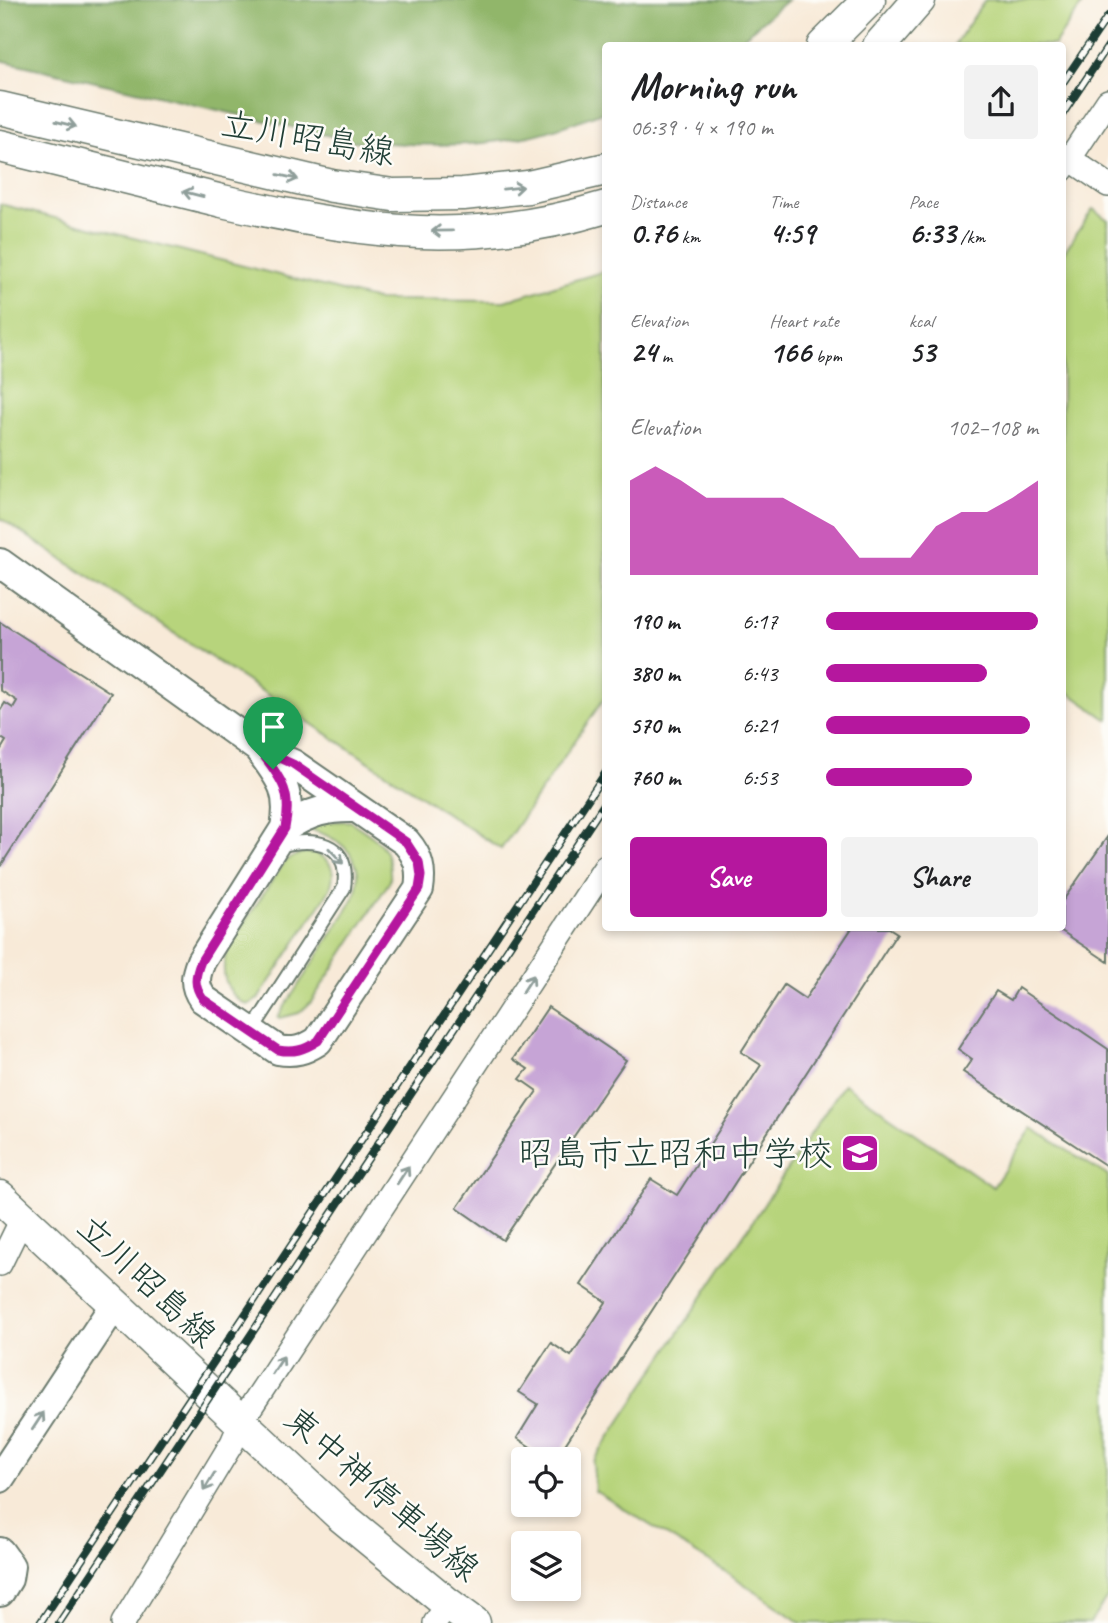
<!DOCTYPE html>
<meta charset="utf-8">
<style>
:root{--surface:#fff;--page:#f2f2f2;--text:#202124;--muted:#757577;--accent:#b5179e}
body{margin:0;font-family:Caveat,"Klee One",sans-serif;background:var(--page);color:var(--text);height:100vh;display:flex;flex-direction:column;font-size:26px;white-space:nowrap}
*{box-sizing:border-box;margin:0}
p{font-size:23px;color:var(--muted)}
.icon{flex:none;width:38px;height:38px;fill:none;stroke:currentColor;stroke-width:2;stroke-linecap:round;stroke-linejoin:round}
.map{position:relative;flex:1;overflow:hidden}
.drawer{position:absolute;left:602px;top:42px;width:464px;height:889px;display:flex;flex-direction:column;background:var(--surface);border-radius:7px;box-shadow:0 4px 10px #0003}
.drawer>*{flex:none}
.fabs{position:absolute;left:511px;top:1447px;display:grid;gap:14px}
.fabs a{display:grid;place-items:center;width:70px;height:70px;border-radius:7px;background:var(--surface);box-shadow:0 4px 10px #0003;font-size:35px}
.pin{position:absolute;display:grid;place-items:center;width:60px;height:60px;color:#fff;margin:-72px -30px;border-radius:50% 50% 50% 0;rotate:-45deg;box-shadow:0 0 7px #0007}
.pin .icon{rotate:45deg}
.round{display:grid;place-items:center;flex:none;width:74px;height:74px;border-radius:7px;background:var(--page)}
.head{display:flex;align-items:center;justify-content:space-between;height:119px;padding:0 28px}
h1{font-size:38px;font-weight:800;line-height:52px}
.stats{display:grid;grid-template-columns:repeat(3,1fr);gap:10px;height:119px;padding:7px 28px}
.stats div{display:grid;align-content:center}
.stats b{font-size:30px;font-weight:800}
.stats small{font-size:19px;font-weight:400}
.stats p{font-size:19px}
.chart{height:196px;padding:14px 28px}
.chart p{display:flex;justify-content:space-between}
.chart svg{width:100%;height:126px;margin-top:7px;fill:var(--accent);opacity:.7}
.button{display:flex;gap:14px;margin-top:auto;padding:14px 28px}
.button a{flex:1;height:80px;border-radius:7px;background:var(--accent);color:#fff;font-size:28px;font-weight:800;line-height:80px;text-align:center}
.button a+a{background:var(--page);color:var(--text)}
ul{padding:0 28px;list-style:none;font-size:23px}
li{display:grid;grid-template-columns:112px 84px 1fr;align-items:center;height:52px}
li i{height:18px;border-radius:9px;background:var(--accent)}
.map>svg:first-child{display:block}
.green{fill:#b7d47b;stroke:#6b8858;stroke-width:2}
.forest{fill:#91b66b;stroke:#587a50;stroke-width:2}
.building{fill:#c6a4d6}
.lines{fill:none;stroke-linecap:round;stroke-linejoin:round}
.service-casing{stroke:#6b7a6d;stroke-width:16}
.minor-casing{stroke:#6b7a6d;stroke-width:26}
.tertiary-casing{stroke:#6b7a6d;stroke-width:32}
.secondary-casing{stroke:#6b7a6d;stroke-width:35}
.service{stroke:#fff;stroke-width:12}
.minor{stroke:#fff;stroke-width:23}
.tertiary{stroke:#fff;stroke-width:28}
.secondary{stroke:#fff;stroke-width:32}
.rail-casing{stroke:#1f3d34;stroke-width:8}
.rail{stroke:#fdfcf7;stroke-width:5;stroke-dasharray:16;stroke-linecap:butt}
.oneway{stroke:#8f9e9a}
.route-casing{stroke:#fff;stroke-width:14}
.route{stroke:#b5179e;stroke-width:9}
.labels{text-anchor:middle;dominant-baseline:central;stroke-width:5;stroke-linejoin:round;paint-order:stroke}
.street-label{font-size:35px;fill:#1f3d34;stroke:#fdfcf7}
.poi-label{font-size:35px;fill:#1f3d34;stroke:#fdfcf7;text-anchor:end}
</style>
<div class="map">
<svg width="1108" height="1623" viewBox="0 0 1108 1623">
<rect width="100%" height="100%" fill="#fdfcf7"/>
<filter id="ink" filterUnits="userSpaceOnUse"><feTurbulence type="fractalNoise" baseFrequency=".0143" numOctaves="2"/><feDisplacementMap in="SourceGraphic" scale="14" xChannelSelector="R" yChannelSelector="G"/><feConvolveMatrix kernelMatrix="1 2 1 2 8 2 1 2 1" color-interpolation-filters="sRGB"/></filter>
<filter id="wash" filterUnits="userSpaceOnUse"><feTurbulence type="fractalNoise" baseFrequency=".00686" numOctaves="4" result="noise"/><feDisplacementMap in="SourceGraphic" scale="28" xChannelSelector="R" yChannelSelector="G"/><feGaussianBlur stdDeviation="1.57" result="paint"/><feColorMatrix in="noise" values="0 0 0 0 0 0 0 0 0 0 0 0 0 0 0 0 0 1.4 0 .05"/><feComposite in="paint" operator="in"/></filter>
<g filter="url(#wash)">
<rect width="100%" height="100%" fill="#f8ead8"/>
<path class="green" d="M985,0h100l-31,45h-99z
M0,204l377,96 127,1 101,-30v426l-104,152 -501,-331z
M1093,209l15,11v500l-46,-32v-433z
M350,821c27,19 42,24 40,60l-79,121 -12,11 -19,5 -2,-1 72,-112c21,-38 -2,-65 -39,-75l1,-3 7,-5z
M313,852c20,9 24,19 16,39l-71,108 -10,6c-25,-11 -29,-36 -19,-59l56,-85 16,-8z
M844,1084l149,103 39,-59 76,48v420l-18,27h-289l-67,-46 -139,-86 -2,-29z"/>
<path class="forest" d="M0,0h608l10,2 17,-2h152l-47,40 -10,5 -124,1 -1,65c-25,9 -50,20 -76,25 -59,13 -117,9 -177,5l-352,-81z"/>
<g id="blocks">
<path class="building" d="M0,622l111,71 -111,174v-116l6,-10 -6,-4v-26l5,-8 8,5 4,-7 -17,-11z
M1108,836v126l-51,-34h5v-26z
M852,928h37l8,5 -342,527h-5l-33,-22 21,-34 -19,-12 32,-49 20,13 35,-54 -25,-17 70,-106 26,16 84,-130 -20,-13 43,-67 21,14z
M1018,988l90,61v118l-145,-95 9,-13 -14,-10 38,-58 15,9z
M548,1007l78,53 -123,180 -46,-32 80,-117 -17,-12 8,-10 -15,-10z"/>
</g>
</g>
<g filter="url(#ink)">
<use href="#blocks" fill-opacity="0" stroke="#6b7a6d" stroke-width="2"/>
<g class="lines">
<defs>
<path id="service" d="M251,1032l93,-144c7,-48 -31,-51 -67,-42"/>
<path id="minor" d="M1070,159l38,26
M1062,170l46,-69
M0,1264l23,-47
M123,1623l109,-180 9,-21 365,-556
M435,1623l13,-19"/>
<path id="tertiary" d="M0,563l258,185 35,16 113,78c13,15 16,28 13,47l-101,152c-14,9 -24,12 -40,9l-75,-51c-10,-14 -8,-23 -2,-38l84,-133c7,-38 -5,-50 -27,-80
M285,828c24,-16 43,-21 71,-20
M0,1478l115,-174
M0,1552l10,14 -2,13 -8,13"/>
<path id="secondary" d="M823,46l46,-46
M879,46l40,-46
M0,108l332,78 61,9 70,-1 65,-7 78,-18
M0,146c74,18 148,37 222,55 59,13 118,26 178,30 68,5 140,-4 206,-24
M0,1197l341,319 107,88 26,19"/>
</defs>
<use href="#service" class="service-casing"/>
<use href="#minor" class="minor-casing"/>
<use href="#tertiary" class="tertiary-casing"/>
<use href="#secondary" class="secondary-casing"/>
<use href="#service" class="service"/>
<use href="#minor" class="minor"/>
<use href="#tertiary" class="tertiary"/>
<use href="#secondary" class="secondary"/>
<defs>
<path id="rail" d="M1062,84l46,-68
M1062,115l46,-69
M40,1623l566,-851
M59,1623l547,-822"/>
</defs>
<use href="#rail" class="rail-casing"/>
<use href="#rail" class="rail"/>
</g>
<defs><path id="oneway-shaft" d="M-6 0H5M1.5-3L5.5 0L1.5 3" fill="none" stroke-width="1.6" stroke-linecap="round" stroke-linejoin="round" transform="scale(1.75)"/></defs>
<g class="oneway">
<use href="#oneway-shaft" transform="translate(66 124) rotate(14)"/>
<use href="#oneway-shaft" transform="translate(288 177) rotate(13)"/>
<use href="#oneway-shaft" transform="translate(513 188) rotate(-6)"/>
<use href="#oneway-shaft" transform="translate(193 194) rotate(-166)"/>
<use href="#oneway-shaft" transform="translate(442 231) rotate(179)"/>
<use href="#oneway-shaft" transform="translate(336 856) rotate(47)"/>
<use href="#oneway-shaft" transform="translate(528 984) rotate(-57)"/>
<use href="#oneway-shaft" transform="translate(403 1175) rotate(-57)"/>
<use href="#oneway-shaft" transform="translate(278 1365) rotate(-57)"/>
<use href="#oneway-shaft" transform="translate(38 1421) rotate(-57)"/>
<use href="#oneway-shaft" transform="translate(209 1482) rotate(121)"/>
</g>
</g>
<g class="lines" filter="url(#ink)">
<defs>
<path id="route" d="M258,748l35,16 113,78 13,20 2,14 -2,13 -101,152c-14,9 -24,12 -40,9l-75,-51c-10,-14 -8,-23 -2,-38l84,-133c8,-38 -5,-50 -27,-80z"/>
</defs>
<use href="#route" class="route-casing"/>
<use href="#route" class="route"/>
</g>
<defs>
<symbol id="school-square" viewBox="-11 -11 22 22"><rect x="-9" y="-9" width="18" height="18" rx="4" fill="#b5179e" stroke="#fdfcf7"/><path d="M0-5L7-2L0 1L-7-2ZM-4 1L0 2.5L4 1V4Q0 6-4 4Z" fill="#fff"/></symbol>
</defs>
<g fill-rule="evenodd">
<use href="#school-square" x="838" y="1131" width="44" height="44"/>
</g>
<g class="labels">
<g class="street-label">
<text transform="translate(308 138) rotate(10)">立川昭島線</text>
<text transform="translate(147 1281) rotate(43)">立川昭島線</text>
<text transform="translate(382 1494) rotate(41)">東中神停車場線</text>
</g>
<g class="poi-label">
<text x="833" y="1153">昭島市立昭和中学校</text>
</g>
</g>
</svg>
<div class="fabs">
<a><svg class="icon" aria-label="locate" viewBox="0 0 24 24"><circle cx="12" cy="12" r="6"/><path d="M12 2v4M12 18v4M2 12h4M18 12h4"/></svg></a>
<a><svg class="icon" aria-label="layers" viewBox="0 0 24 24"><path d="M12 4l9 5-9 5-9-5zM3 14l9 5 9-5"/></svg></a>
</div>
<div class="pin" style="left:273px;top:769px;background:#1e9e55"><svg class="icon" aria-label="arrive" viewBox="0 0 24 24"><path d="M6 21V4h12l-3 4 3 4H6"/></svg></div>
<section class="drawer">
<div class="head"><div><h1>Morning run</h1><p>06:39 · 4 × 190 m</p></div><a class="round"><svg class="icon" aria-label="share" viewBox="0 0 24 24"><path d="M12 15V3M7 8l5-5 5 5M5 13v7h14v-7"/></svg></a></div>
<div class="stats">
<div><p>Distance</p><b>0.76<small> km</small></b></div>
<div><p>Time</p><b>4:59</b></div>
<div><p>Pace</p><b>6:33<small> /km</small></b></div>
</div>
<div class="stats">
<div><p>Elevation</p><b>24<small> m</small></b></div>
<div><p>Heart rate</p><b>166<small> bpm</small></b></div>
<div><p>kcal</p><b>53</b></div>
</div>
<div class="chart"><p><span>Elevation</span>102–108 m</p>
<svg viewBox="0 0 160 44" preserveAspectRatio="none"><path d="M0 44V11L10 6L20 11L30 17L40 17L50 17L60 17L70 22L80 27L90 38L100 38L110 38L120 27L130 22L140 22L150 17L160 11V44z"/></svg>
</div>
<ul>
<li><b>190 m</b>6:17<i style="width:100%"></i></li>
<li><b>380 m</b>6:43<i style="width:76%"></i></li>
<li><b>570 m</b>6:21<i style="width:96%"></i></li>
<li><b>760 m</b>6:53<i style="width:69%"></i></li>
</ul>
<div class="button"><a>Save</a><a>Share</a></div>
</section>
</div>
